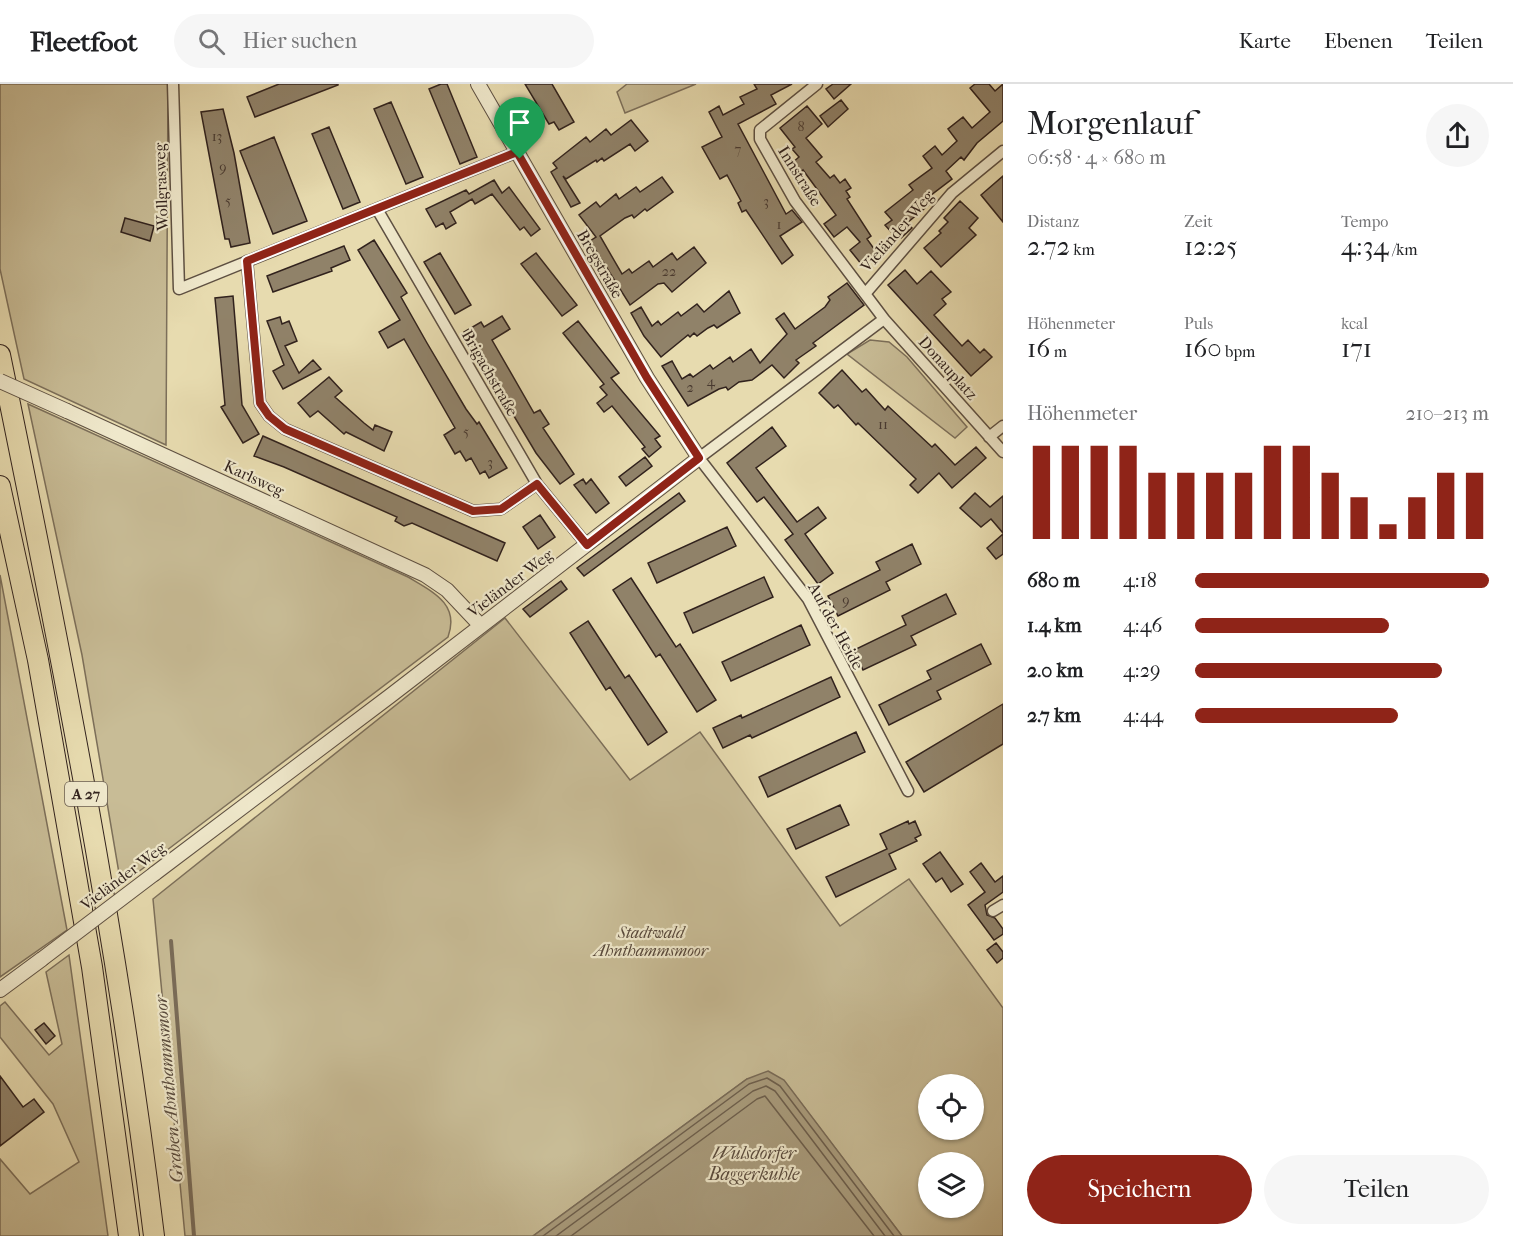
<!DOCTYPE html>
<html lang="de">
<meta charset="utf-8">
<style>
:root{--surface:#fff;--page:#f6f6f6;--text:#202124;--muted:#757577;--line:#e0e0e0;--accent:#8f2418}
body{margin:0;font-family:"IM FELL French Canon",serif;background:var(--page);color:var(--text);height:100vh;display:flex;flex-direction:column;font-size:22px;white-space:nowrap}
*{box-sizing:border-box;margin:0}
p{font-size:20px;color:var(--muted)}
.icon{flex:none;width:33px;height:33px;fill:none;stroke:currentColor;stroke-width:2;stroke-linecap:round;stroke-linejoin:round}
.map{position:relative;flex:1;overflow:hidden}
.sheet{display:flex;flex-direction:column;background:var(--surface);width:510px}
.sheet>*{flex:none}
.buttons{position:absolute;left:918px;top:990px;display:grid;gap:12px}
.buttons a{display:grid;place-items:center;width:66px;height:66px;border-radius:50%;background:var(--surface);box-shadow:0 2px 4px #0004;font-size:30px}
.pin{position:absolute;display:grid;place-items:center;width:51px;height:51px;color:#fff;margin:-62px -26px;border-radius:50% 50% 50% 0;rotate:-45deg;box-shadow:0 0 6px #0007}
.pin .icon{rotate:45deg}
.round{display:grid;place-items:center;flex:none;width:63px;height:63px;border-radius:32px;background:var(--page)}
.overview{display:flex;align-items:center;justify-content:space-between;height:102px;padding:0 24px}
h1{font-size:33px;font-weight:600;line-height:45px}
.metrics{display:grid;grid-template-columns:repeat(3,1fr);gap:9px;height:102px;padding:6px 24px}
.metrics div{display:grid;align-content:center}
.metrics b{font-size:26px;font-weight:600}
.metrics small{font-size:16px;font-weight:400}
.metrics p{font-size:16px}
.chart{height:168px;padding:12px 24px}
.chart p{display:flex;justify-content:space-between}
.chart svg{width:100%;height:108px;margin-top:6px;stroke:var(--accent);stroke-width:6}
.cta{display:flex;gap:12px;margin-top:auto;padding:12px 24px}
.cta a{flex:1;height:69px;border-radius:36px;background:var(--accent);color:#fff;font-size:24px;font-weight:600;line-height:69px;text-align:center}
.cta a+a{background:var(--page);color:var(--text)}
ul{padding:0 24px;list-style:none;font-size:20px}
li{display:grid;grid-template-columns:96px 72px 1fr;align-items:center;height:45px}
li i{height:15px;border-radius:8px;background:var(--accent)}
header{display:flex;align-items:center;gap:36px;box-sizing:border-box;height:84px;padding:0 30px;background:var(--surface);border-bottom:2px solid var(--line)}
header strong{font-size:28px}
nav{display:flex;gap:33px;margin-inline-start:auto;font-size:21px}
.search{width:420px;height:54px;background:var(--page);display:flex;align-items:center;gap:15px;box-sizing:border-box;padding:0 21px;border-radius:33px;color:var(--muted);font-size:22px}
main{display:flex;flex:1;min-height:0}
.map>svg:first-child{display:block}
.green{fill:#c8bc96;stroke:#7c6f5a;stroke-width:1.5;fill-rule:evenodd}
.water{fill:#a99c7d;stroke:#796b57;stroke-width:1.5}
.lines{fill:none;stroke-linecap:round;stroke-linejoin:round}
.shore{stroke:#6d5f4d;stroke-width:1.5}
.stream{stroke:#796b57;stroke-width:4}
.building{fill:#908269;stroke:#31221d;stroke-width:1.5}
.minor-casing{stroke:#5e5042;stroke-width:13}
.tertiary-casing{stroke:#5e5042;stroke-width:16}
.motorway-casing{stroke:#31221d;stroke-width:22}
.minor{stroke:#efe8cb;stroke-width:10}
.tertiary{stroke:#efe8cb;stroke-width:14}
.motorway{stroke:#e7dbaf;stroke-width:20}
.tertiary-bridge-casing{stroke:#5e5042;stroke-width:16;stroke-linecap:butt}
.tertiary-bridge{stroke:#efe8cb;stroke-width:14}
.route-casing{stroke:#fff;stroke-width:12}
.route{stroke:#8f2418;stroke-width:8}
.labels{text-anchor:middle;dominant-baseline:central;stroke-width:4.5;stroke-linejoin:round;paint-order:stroke}
.number-label{font-size:14px;fill:#493a30}
.shield{fill:#efe8cb;stroke:#6a5d51;stroke-width:1.5}
.shield-label{font-size:15px;font-weight:bold;fill:#31221d}
.street-label{font-size:16px;fill:#31221d;stroke:#efe8cb}
.park-label{font-size:16px;font-style:italic;fill:#57483b;stroke:#efe8cb}
.water-label{font-size:18px;font-style:italic;fill:#5b4d3f;stroke:#efe8cb}
</style>
<header>
<strong>Fleetfoot</strong>
<div class="search"><svg class="icon" aria-label="search" viewBox="0 0 24 24"><circle cx="10" cy="10" r="6"/><path d="M15 15l6 6"/></svg>Hier suchen</div>
<nav><a>Karte</a><a>Ebenen</a><a>Teilen</a></nav>
</header>
<main>
<div class="map">
<svg width="1003" height="1152" viewBox="0 0 1003 1152">
<rect width="100%" height="100%" fill="#e7dbaf"/>
<filter id="stains"><feTurbulence type="fractalNoise" baseFrequency=".00333" numOctaves="4"/><feColorMatrix values="0 0 0 0 .2 0 0 0 0 .09 0 0 0 0 .02 0 0 0 .5 -.17"/></filter>
<radialGradient id="worn" r=".72"><stop offset=".6" stop-color="#630" stop-opacity="0"/><stop offset="1" stop-color="#630" stop-opacity=".3"/></radialGradient>
<path class="green" d="M0,0h168l-2,361 -142,-66 -24,-110z
M627,0h69l-71,29 -8,-21z
M870,256l19,2 18,15 60,70 -12,11 -108,-84z
M28,320l380,173c25,15 52,27 40,60l-327,248 -39,-230z
M0,491l67,355 -67,47z
M505,534l125,162 70,-48 140,194 69,-47 94,129v228h-101l-118,-155 -37,-2 -214,157h-348l-32,-337zM928,1000h46v46h-46zM928,1078h46v46h-46z
M69,871l39,281h-108v-77l30,35 49,-32 -26,-58 -53,-67v-31l5,-4 44,53 13,-11 -16,-72z"/>
<path class="water" d="M768,987l16,9 118,156h-369l214,-157z"/>
<g class="lines">
<path class="shore" d="M543,1152l206,-152 18,-6 13,8 114,150
M556,1152l197,-145 13,-5 9,5 110,145
M571,1152l186,-137 8,-3 109,140"/>
<path class="stream" d="M171,857l23,295"/>
</g>
<path class="building" d="M279,0h59v1l-83,32 -8,-20z
M441,0h6l30,73 -17,7 -31,-75z
M525,0h27l22,38 -15,8 -5,-8 -5,2z
M754,0h38l-21,11 5,9 -38,20 48,90 6,-4 10,12 -22,14 13,19 -11,9 -36,-54 -4,2 -4,-9 3,-2 -14,-26 -7,4 -18,-32 20,-10 -13,-25 10,-6 4,9 21,-11 -4,-7 17,-8z
M833,0h18l-17,15 -8,-10z
M975,0h14l6,7 8,-7v37l-26,22 -13,17 -3,-3 -15,14 6,8 -26,20 4,5 -23,19 5,5 -11,10 -5,-5 -2,2 -9,-10 7,-5 -7,-8 28,-22 -4,-5 23,-17 -9,-12 12,-10 7,9 15,-14 -9,-12 15,-12 9,11 18,-16 -20,-24z
M841,16l7,9 -20,18 -8,-11z
M391,18l32,75 -17,7 -32,-75z
M807,22l15,18 -16,14 16,19 -6,5 14,16 4,-3 6,8 5,-4 6,9 -5,3 4,6 -3,2 24,37 -4,3 10,14 -15,12 -12,-15 10,-8 -13,-15 -13,10 -10,-13 12,-9 -33,-45 -3,3 -8,-10 7,-6 -7,-8 3,-2 -15,-19z
M223,25l11,44 16,90 -19,4 -2,-8h-4l-24,-127z
M631,36l17,21 -13,10 -5,-7 -26,17 -2,-3 -5,4 -1,-2 -30,19 -3,-3 17,27 -9,4 -20,-35 6,-4 -4,-5 33,-26 4,5 16,-13 5,6z
M329,43l31,75 -17,7 -31,-75z
M274,53l33,84 -34,13 -33,-83z
M1003,92v46l-22,-27z
M662,93l11,15 -26,19 -2,-2 -11,9 -2,-3 -7,3 -25,18 22,38 7,-5 3,4 17,-12 4,6 19,-14 5,7 17,-13 12,16 -34,29 -8,-9 -6,1 -28,21 -40,-64 6,-4 -17,-22 17,-13 4,5 16,-13 3,5 17,-12 4,5z
M494,96l8,13 7,-6 31,42 -9,7 -7,-9 -4,3 -28,-36 -17,10 -3,-5 -22,13 6,11 -10,6 -3,-6 -7,4 -10,-18 40,-19 3,4z
M960,117l18,17 -9,10 7,7 -35,32 -17,-19 17,-15 -2,-2 9,-9 -4,-4z
M125,134l29,8 -4,15 -29,-9z
M374,156l33,53 -6,4 26,46 39,66 11,15 2,-2 28,46 -18,10 -4,-7 -5,3 -9,-16 -5,3 -6,-10 -5,3 -11,-19 11,-7 -51,-89 -16,9 -9,-16 21,-12 -42,-70z
M344,162l6,14 -19,8 1,3 -59,21 -6,-16z
M440,169l31,52 -16,9 -31,-52z
M536,169l41,52 -15,11 -41,-52z
M905,186l12,14 14,-13 20,21 -9,7 4,5 -12,11 28,31 6,-6 12,13 4,-4 8,8 -21,19 -83,-91z
M847,199l17,22 -51,38 3,3 -20,14 3,3 -15,15 -12,-13 -20,15 -13,2 -11,8 -2,-3 -7,2 -31,17 -26,-40 10,-5 10,18 8,-5 3,3 17,-12 3,4 17,-12 3,5 18,-13 9,14 27,-29 -11,-15 8,-6 11,16 30,-22 5,-7 -2,-3z
M729,207l11,22 -23,15 -3,-3 -6,3 -11,8 -3,-3 -4,4 -2,-2 -27,22 -17,-21 -13,-23 10,-6 11,19 6,-5 3,4 17,-13 3,4 16,-12 7,8z
M233,212l9,109 17,29 -16,9 -22,-36 4,-2 -10,-107z
M502,232l8,13 -18,11 42,73 6,-3 9,14 -6,4 31,46 -14,10 -24,-31 -72,-121 17,-10 3,5z
M280,233l2,7 7,-3 8,20 -12,5 14,27 14,-13 8,9 -38,20 -10,-18 11,-6 -17,-44z
M578,237l41,52 -8,5 49,58 -5,3 6,8 -12,10 -7,-8 3,-2 -33,-41 -8,6 -7,-9 10,-8 -7,-8 4,-3 -41,-51z
M842,286l20,22 4,-3 19,21 3,-4 44,41 3,-3 20,21 21,-18 10,11 -34,30 -13,-15 -21,20 -8,-8 6,-6 -58,-56 -2,2 -18,-20 -4,3 -15,-15z
M329,293l13,14 -7,6 29,26 9,7 2,-5 17,7 -8,19 -38,-19 -2,2 -26,-23 -8,6 -12,-14z
M772,343l14,19 -30,22 41,54 21,-15 8,11 -21,16 28,39 -15,11 -33,-44 8,-6 -29,-37 -7,5 -30,-39z
M263,352l242,107 -8,18 -85,-38 -8,3 -9,-5 2,-4 -113,-50 -30,-11z
M645,373l7,9 -26,20 -7,-9z
M583,395l3,5 5,-5 18,24 -13,10 -22,-28z
M679,409l6,8 -101,75 -7,-8z
M975,409l15,14 13,-11v37l-12,-14 -10,8 -21,-19z
M540,431l15,22 -17,12 -15,-22z
M727,443l9,19 -79,37 -9,-20z
M1003,450v20l-7,5 -9,-11z
M912,460l9,20 -35,18 4,8 -52,26 -10,-20 52,-26 -4,-8z
M764,493l9,20 -80,36 -9,-20z
M631,494l45,69 4,-3 36,56 -19,12 -37,-58 -4,3 -43,-67z
M561,497l6,8 -37,28 -7,-8z
M946,510l10,20 -45,22 5,9 -53,25 -9,-20 52,-25 -4,-9z
M588,537l37,57 4,-3 38,57 -19,13 -38,-58 -4,3 -36,-57z
M801,541l9,20 -79,36 -9,-19z
M981,560l10,20 -54,27 4,8 -52,26 -10,-20 52,-26 -4,-8z
M831,593l9,20 -88,41 -2,-3 -27,13 -10,-20 28,-13 1,3z
M1003,620v40l-79,48 -18,-30z
M856,648l9,20 -97,45 -9,-20z
M840,721l9,20 -53,24 -9,-20z
M908,737l1,3 6,-3 6,14 -6,3 2,3 -28,13 7,15 -60,28 -10,-20 61,-28 -7,-15z
M940,768l23,32 -12,8 -9,-14 -6,4 -13,-18z
M981,779l14,19 8,-6v16l-18,13 2,10 8,3 8,11v5l-9,6 -26,-35 17,-13 -15,-20z
M996,859l7,9v6l-6,5 -10,-13z
M44,939l11,13 -9,8 -11,-14z
M0,992l23,31 11,-8 10,13 -44,34z"/>
<g class="lines">
<defs>
<path id="minor" d="M173,0l6,205 338,-137
M817,0l-57,46v9l35,62 89,118 119,133
M377,125l160,275 50,61
M247,177l13,142 9,13 16,13 188,82 28,-2 36,-25
M865,210l87,-101 51,-42
M884,235l-185,139 109,141 100,192
M989,353l14,-11
M993,827l10,-6"/>
<path id="tertiary" d="M67,327l358,164 22,15 34,36
M154,790l236,-178 309,-238 -52,-80 -169,-294
M0,906l42,-31"/>
<path id="motorway" d="M0,271c60,292 118,585 154,881
M0,402l38,174 54,307 37,269"/>
</defs>
<use href="#minor" class="minor-casing"/>
<use href="#tertiary" class="tertiary-casing"/>
<use href="#motorway" class="motorway-casing"/>
<use href="#minor" class="minor"/>
<use href="#tertiary" class="tertiary"/>
<use href="#motorway" class="motorway"/>
<defs>
<path id="tertiary-bridge" d="M0,297l67,30
M42,875l112,-85"/>
</defs>
<use href="#tertiary-bridge" class="tertiary-bridge-casing"/>
<use href="#tertiary-bridge" class="tertiary-bridge"/>
</g>
<g class="lines">
<defs>
<path id="route" d="M517,68l130,226 52,80 -112,87 -50,-61 -36,25 -28,2 -188,-82 -16,-13 -9,-13 -13,-142z"/>
</defs>
<use href="#route" class="route-casing"/>
<use href="#route" class="route"/>
</g>
<g class="labels">
<g class="number-label">
<text x="801" y="42">8</text>
<text x="217" y="52">13</text>
<text x="738" y="65">7</text>
<text x="223" y="83">9</text>
<text x="228" y="116">5</text>
<text x="766" y="117">3</text>
<text x="779" y="140">1</text>
<text x="669" y="187">22</text>
<text x="711" y="297">4</text>
<text x="690" y="303">2</text>
<text x="883" y="340">11</text>
<text x="466" y="347">5</text>
<text x="490" y="378">3</text>
<text x="846" y="516">9</text>
</g>
<rect class="shield" x="65" y="698" width="42" height="24" rx="4.5"/>
<g class="shield-label">
<text x="86" y="710">A 27</text>
</g>
<g class="street-label">
<text transform="translate(800 92) rotate(58)">Innstraße</text>
<text transform="translate(161 103) rotate(-92)">Wollgrasweg</text>
<text transform="translate(897 147) rotate(-49)">Vieländer Weg</text>
<text transform="translate(600 180) rotate(60)">Bregstraße</text>
<text transform="translate(948 284) rotate(48)">Donauplatz</text>
<text transform="translate(490 289) rotate(60)">Brigachstraße</text>
<text transform="translate(254 394) rotate(25)">Karlsweg</text>
<text transform="translate(510 499) rotate(-37)">Vieländer Weg</text>
<text transform="translate(836 542) rotate(61)">Auf der Heide</text>
<text transform="translate(123 792) rotate(-37)">Vieländer Weg</text>
</g>
<g class="park-label">
<text x="651" y="848">Stadtwald<tspan x="651" dy="18">Ahnthammsmoor</tspan></text>
</g>
<g class="water-label">
<text transform="translate(169 1005) rotate(-95)">Graben Ahnthammsmoor</text>
<text x="754" y="1069">Wulsdorfer<tspan x="754" dy="21">Baggerkuhle</tspan></text>
</g>
</g>
<rect width="100%" height="100%" filter="url(#stains)"/>
<rect width="100%" height="100%" fill="url(#worn)"/>
</svg>
<div class="buttons">
<a><svg class="icon" aria-label="locate" viewBox="0 0 24 24"><circle cx="12" cy="12" r="6"/><path d="M12 2v4M12 18v4M2 12h4M18 12h4"/></svg></a>
<a><svg class="icon" aria-label="layers" viewBox="0 0 24 24"><path d="M12 4l9 5-9 5-9-5zM3 14l9 5 9-5"/></svg></a>
</div>
<div class="pin" style="left:520px;top:75px;background:#1e9e55"><svg class="icon" aria-label="arrive" viewBox="0 0 24 24"><path d="M6 21V4h12l-3 4 3 4H6"/></svg></div>
</div>
<section class="sheet">
<div class="overview"><div><h1>Morgenlauf</h1><p>06:58 · 4 × 680 m</p></div><a class="round"><svg class="icon" aria-label="share" viewBox="0 0 24 24"><path d="M12 15V3M7 8l5-5 5 5M5 13v7h14v-7"/></svg></a></div>
<div class="metrics">
<div><p>Distanz</p><b>2.72<small> km</small></b></div>
<div><p>Zeit</p><b>12:25</b></div>
<div><p>Tempo</p><b>4:34<small> /km</small></b></div>
</div>
<div class="metrics">
<div><p>Höhenmeter</p><b>16<small> m</small></b></div>
<div><p>Puls</p><b>160<small> bpm</small></b></div>
<div><p>kcal</p><b>171</b></div>
</div>
<div class="chart"><p><span>Höhenmeter</span>210–213 m</p>
<svg viewBox="0 0 160 44" preserveAspectRatio="none"><path d="M5 44V6M15 44V6M25 44V6M35 44V6M45 44V17M55 44V17M65 44V17M75 44V17M85 44V6M95 44V6M105 44V17M115 44V27M125 44V38M135 44V27M145 44V17M155 44V17"/></svg>
</div>
<ul>
<li><b>680 m</b>4:18<i style="width:100%"></i></li>
<li><b>1.4 km</b>4:46<i style="width:66%"></i></li>
<li><b>2.0 km</b>4:29<i style="width:84%"></i></li>
<li><b>2.7 km</b>4:44<i style="width:69%"></i></li>
</ul>
<div class="cta"><a>Speichern</a><a>Teilen</a></div>
</section>
</main>
